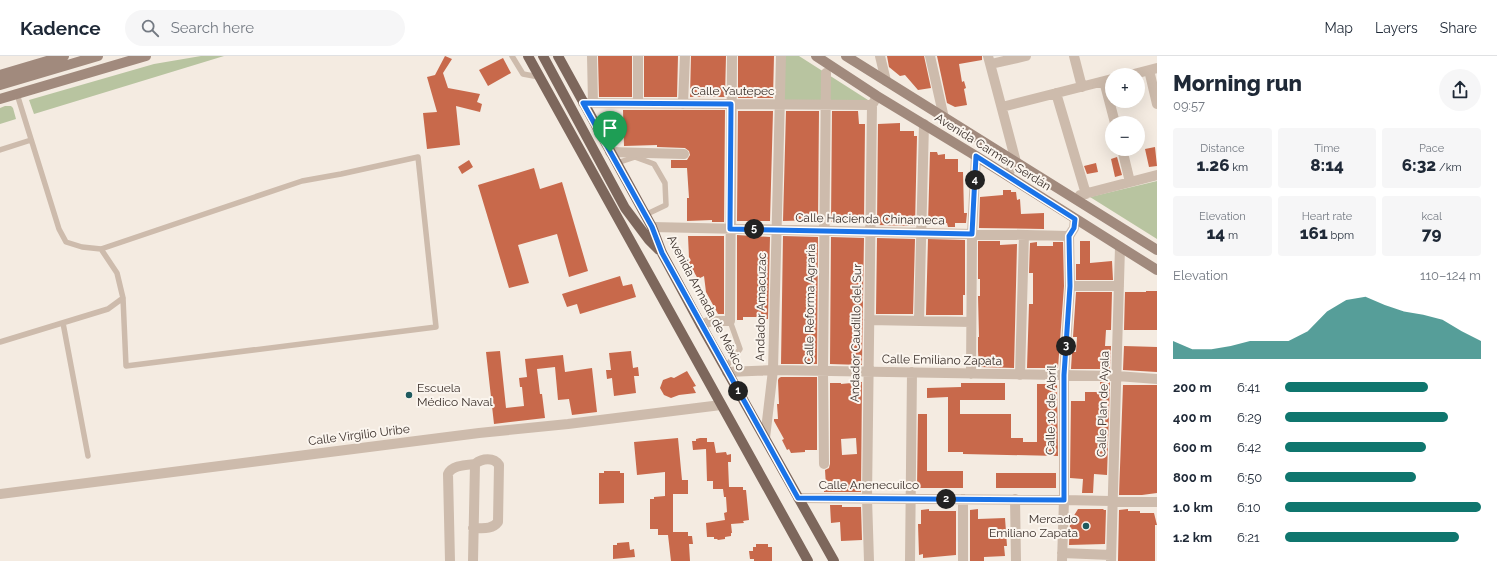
<!DOCTYPE html>
<meta charset="utf-8">
<style>
:root{--surface:#fff;--page:#f6f6f7;--text:#1f2937;--muted:#747a83;--line:#e0e1e3;--accent:#0f766e}
body{margin:0;font-family:Raleway,sans-serif;background:var(--page);color:var(--text);height:100vh;display:flex;flex-direction:column;font-size:15px;white-space:nowrap}
*{box-sizing:border-box;margin:0}
p{font-size:13px;color:var(--muted)}
.icon{flex:none;width:22px;height:22px;fill:none;stroke:currentColor;stroke-width:2;stroke-linecap:round;stroke-linejoin:round}
.map{position:relative;flex:1;overflow:hidden}
.details{display:flex;flex-direction:column;background:var(--surface);width:340px}
.details>*{flex:none}
.buttons{position:absolute;left:1105px;top:12px;display:grid;gap:8px}
.buttons a{display:grid;place-items:center;width:40px;height:40px;border-radius:50%;background:var(--surface);box-shadow:0 4px 16px #0002;font-size:20px}
.pin{position:absolute;display:grid;place-items:center;width:34px;height:34px;color:#fff;margin:-41px -17px;border-radius:50% 50% 50% 0;rotate:-45deg;box-shadow:0 0 4px #0007}
.pin .icon{rotate:45deg}
.km{position:absolute;width:20px;height:20px;margin:-10px;border-radius:50%;background:#222;color:#fff;font-size:11px;line-height:20px;text-align:center}
.round{display:grid;place-items:center;flex:none;width:42px;height:42px;border-radius:21px;background:var(--page)}
.overview{display:flex;align-items:center;justify-content:space-between;height:68px;padding:0 16px}
h1{font-size:22px;font-weight:800;line-height:30px}
.metrics{display:grid;grid-template-columns:repeat(3,1fr);gap:6px;height:68px;padding:4px 16px}
.metrics div{display:grid;align-content:center;border-radius:4px;background:var(--page);text-align:center}
.metrics b{font-size:17px;font-weight:800}
.metrics small{font-size:11px;font-weight:400}
.metrics p{font-size:11px}
.chart{height:112px;padding:8px 16px}
.chart p{display:flex;justify-content:space-between}
.chart svg{width:100%;height:72px;margin-top:4px;fill:var(--accent);opacity:.7}
ul{padding:0 16px;list-style:none;font-size:13px}
li{display:grid;grid-template-columns:64px 48px 1fr;align-items:center;height:30px}
li i{height:10px;border-radius:5px;background:var(--accent)}
header{display:flex;align-items:center;gap:24px;box-sizing:border-box;height:56px;padding:0 20px;background:var(--surface);border-bottom:1px solid var(--line)}
header strong{font-size:19px}
nav{display:flex;gap:22px;margin-inline-start:auto;font-size:14px}
.search{width:280px;height:36px;background:var(--page);display:flex;align-items:center;gap:10px;box-sizing:border-box;padding:0 14px;border-radius:22px;color:var(--muted);font-size:15px}
main{display:flex;flex:1;min-height:0}
.map>svg:first-child{display:block}
.green{fill:#b8c4a0}
.building{fill:#c8694b;fill-rule:evenodd}
.lines{fill:none;stroke-linecap:round;stroke-linejoin:round}
.lane{stroke:#cdbbac;stroke-width:5.5}
.street{stroke:#cdbbac;stroke-width:10}
.secondary{stroke:#a18a7d;stroke-width:10}
.primary{stroke:#7d675c;stroke-width:10}
.route-casing{stroke:#fff;stroke-width:8}
.route{stroke:#1a73e8;stroke-width:5}
.poi-dot{fill:#1f5a5e;stroke:#fbf5ee;stroke-width:1.5}
.labels{text-anchor:middle;dominant-baseline:central;stroke-width:4;stroke-linejoin:round;paint-order:stroke}
.street-label{font-size:12px;fill:#3b302b;stroke:#fbf5ee}
.poi-label{font-size:12px;fill:#3b302b;stroke:#fbf5ee;text-anchor:start}
</style>
<header>
<strong>Kadence</strong>
<div class="search"><svg class="icon" aria-label="search" viewBox="0 0 24 24"><circle cx="10" cy="10" r="6"/><path d="M15 15l6 6"/></svg>Search here</div>
<nav><a>Map</a><a>Layers</a><a>Share</a></nav>
</header>
<main>
<div class="map">
<svg width="1157" height="505" viewBox="0 0 1157 505">
<rect width="100%" height="100%" fill="#f4ebe1"/>
<path class="green" d="M201,0h23l-190,58 -5,-14 125,-36z
M785,0h14l69,44 -86,2z
M5,50h6l2,2 3,11 -16,5v-16z
M1157,125v58l-67,-42z"/>
<path class="building" d="M445,0l7,3 -9,14 5,15 32,6 -3,8 5,2 -2,8 -24,-6 4,39 -33,4 -4,-36 14,-1 -10,-35 8,-2z
M598,0h34v41h-33z
M644,0h34l-1,41h-33z
M691,0h35l-1,41h-35z
M738,0h36l-1,42h-35z
M887,0h37l7,32 -13,2 -13,-15 -5,1 -11,-9z
M937,0h45v4l-23,4 3,18 2,-1 2,7 -2,1 3,16 -12,2 -8,-4z
M503,2l8,15 -23,13 -9,-16z
M623,54h102l-1,112h-12v-2l-25,1v-23h2l-2,-30h-16v-8h16l3,-5 -1,-4 -4,-3 -28,-1v-2l-33,1z
M738,55h35l-3,110h-33z
M786,55h33l-1,109 -35,1z
M832,55h26l1,13h6l-1,97 -33,1z
M900,67v8h14v5h3l-2,90 -38,-1 1,-101z
M1155,91l2,19 -8,1 -4,-18z
M930,96h7l1,3 7,-1v5h13v13h5l1,41h3l-1,10h-11v4h-7l-1,-4 -19,1z
M1117,101l5,18 -7,2 -4,-18z
M469,104l4,7 -11,7 -4,-7z
M1096,107l2,9 -11,2 -3,-8z
M534,112l6,21 22,-7 26,89 -19,6 -12,-43 -39,11 11,38 -20,5 -31,-103z
M1003,134h8v2h5l1,8 3,-1 1,15 23,-1v16l-65,-1 1,-31 23,-2z
M737,179l33,2 -2,82h-6v-2h-19v3h-6z
M688,180h36v78h-6l-12,-22 -2,-16 -6,3 -12,-21h3z
M783,180l35,1 -1,127h-36z
M831,181l33,1 -2,127 -32,-1z
M877,182l38,1 -2,75h-37z
M928,183l37,1v55h-2v20h-37z
M978,185h22v4l17,-1 -3,124 -35,-1 -1,-16v-14h1l-1,-41h2v-17h-2z
M1080,185h10v22l22,-2 1,19h-37v-16h4z
M1037,186v4h16v-4h10l1,44 -6,82h-31l2,-64h4v-31h-4l1,-30z
M620,220l3,10 9,-2 4,13 -56,17 -3,-10 -10,3 -5,-13z
M1146,235h11v39h-33l1,-38h21z
M1076,236h36l-1,38h-5l-1,16h6l-1,23h-39l1,-17h4l1,-15h-4z
M1124,290l33,1v25l-34,-2z
M500,295l6,57 18,-2 -2,-19h-2l-1,-9 8,-1 -2,-18 38,-4 2,17 27,-4 5,44 -25,3 -3,-16 -11,1 -3,-33 -18,2 3,25h2l3,24 -51,6 -8,-72z
M631,295l2,17 5,-1 1,9h-5l2,17 -22,3 -2,-18 -5,1 -1,-9h5l-2,-17z
M687,315l9,15 -3,1 3,6 -17,2 -8,3 -7,-3 -4,-7 3,-8 8,-3 3,1z
M781,321h36v73h-12v2l-14,1 -2,-4 -2,1 -5,-10 2,-1 -10,-18v-2h4l-1,-15h2l-1,-24 1,-2z
M862,326l-1,110h-37v-6h2l-1,-16 4,-2 1,-4v-81h11v1zM856,382l1,16 -15,1 -1,-16z
M1100,326h10l-3,93 -13,-1 -1,19h-11l1,-14 -13,-1 1,-77h14v-9h15z
M961,327h44v17h-45v14h51v24h12v4h14v-58h20l1,72 -95,-2v-2h-15v-55l-21,1v-10l34,-1z
M1123,329h34v108l-15,2h-23z
M918,358h9v57h36v17h-46z
M678,382l4,42h6v14h-15v38h15v4h4l1,8h-4l1,17h-19l-3,-26h-10v-6h-8v-30h4v-2l11,-1v-24l-28,3 -3,-33z
M700,382h7v4h7l2,11 10,-1 1,3 4,-1v8h-3l1,25h14v3h3l3,30 -6,1 1,2 -13,1 1,9h-1v3l-6,1v2l-7,1 -1,-1h-3v-2h-7l-1,-14 19,-3 -1,-7 3,-1 -1,-15h-2l-1,-8h-10v-8h-6l-1,-32 -13,1 -1,-9h4v-2z
M604,415h16v2h4v30l-25,1v-31h5z
M996,417h60v15h-60z
M830,449h12v2h19l1,33 -21,1 -1,-19 -9,1z
M929,453v2h27v44l-33,3v-4l-4,1 -1,-31h3v-14z
M978,453v10l27,-1 2,28h-3l1,10 -21,1v4h-14v-51z
M1078,453h25l1,1h2l-1,34 -36,1 1,-23z
M1128,453v2h12v2h14l3,12h-2v36h-37l1,-51z
M629,486l1,8 4,-1 1,8 -22,2v-14h4v-2z
M756,488h12v3h4v14h-18v-2h-4l-1,-8h4v-4h3z"/>
<g class="lines">
<path class="lane" d="M512,0l11,18 16,3
M17,38l42,135 7,13 16,5 19,2 201,-68 39,-7 77,-17 18,170 -310,39 -3,-68 -6,-25 -16,-24
M0,94l31,-10
M617,107l18,-6 19,7 11,19 1,22 -21,10
M63,267l25,133
M0,286l108,-33 15,-11
M725,312l15,-19 -10,-28"/>
<path class="street" d="M592,0l1,47
M638,0v47
M880,0l6,25
M930,0l14,62
M988,0l28,106 -9,13
M1074,0l8,31
M991,8l35,-8
M1149,14l8,34
M1130,19l27,-7
M1104,25l11,42
M1056,37l30,101
M583,47l289,2 3,-5
M683,48l2,-48
M1002,51l110,-28
M1122,93l8,33
M610,96l74,2
M1080,139l77,-20
M652,171l417,9 5,-8 1,-9
M1070,230h49
M869,264l102,2
M919,265l5,-197
M701,269l10,-4h19l2,-265
M727,316l46,-2 344,6 40,3
M971,318l1,-140 4,-78
M1020,319l4,-140
M765,382l8,-68 8,-314
M824,408l-1,-93 3,-298
M0,438l479,-61 89,-9 153,-19
M798,442l266,2 93,2
M1015,443l1,62
M473,472c9,0 19,2 25,-6l1,-57c-5,-8 -17,-7 -24,-1l-2,97
M1062,497l49,2
M450,505l-2,-87c4,-9 18,-9 27,-10
M869,505l-2,-63 5,-393
M910,505l2,-189
M963,505v-62
M1062,505l2,-61v-125l6,-89 -1,-50
M1111,505l9,-314"/>
<path class="secondary" d="M816,0l61,40 99,60 181,114
M846,0l311,194
M0,19l64,-19
M0,29l98,-29
M0,43l146,-43"/>
<path class="primary" d="M528,0l280,505
M543,0l82,152 24,32 10,10
M558,0l94,171 10,26 39,72 133,236"/>
</g>
<g class="lines">
<defs>
<path id="route" d="M583,47l148,1 -1,125 242,5 4,-78 99,63 -1,9 -5,8 1,50 -6,89v125l-266,-2 -136,-245 -10,-26z"/>
</defs>
<use href="#route" class="route-casing"/>
<use href="#route" class="route"/>
</g>
<g class="poi-dot">
<circle cx="409" cy="339" r="4"/>
<circle cx="1086" cy="470" r="4"/>
</g>
<g class="labels">
<g class="street-label">
<text x="733" y="35">Calle Yautepec</text>
<text transform="translate(993 96) rotate(32)">Avenida Carmen Serdán</text>
<text transform="translate(870 163) rotate(1)">Calle Hacienda Chinameca</text>
<text transform="translate(706 247) rotate(62)">Avenida Armada de México</text>
<text transform="translate(810 248) rotate(-89)">Calle Reforma Agraria</text>
<text transform="translate(761 251) rotate(-89)">Andador Amacuzac</text>
<text transform="translate(856 277) rotate(-89)">Andador Caudillo del Sur</text>
<text transform="translate(942 304) rotate(1)">Calle Emiliano Zapata</text>
<text transform="translate(1103 348) rotate(-88)">Calle Plan de Ayala</text>
<text transform="translate(1051 354) rotate(-89)">Calle 10 de Abril</text>
<text transform="translate(359 379) rotate(-7)">Calle Virgilio Uribe</text>
<text x="869" y="429">Calle Anenecuilco</text>
</g>
<g class="poi-label">
<text x="417" y="332">Escuela<tspan x="417" dy="14">Médico Naval</tspan></text>
<text x="1078" y="463" text-anchor="end">Mercado<tspan x="1078" dy="14">Emiliano Zapata</tspan></text>
</g>
</g>
</svg>
<div class="buttons">
<a>+</a>
<a>−</a>
</div>
<div class="pin" style="left:610px;top:96px;background:#1e9e55"><svg class="icon" aria-label="arrive" viewBox="0 0 24 24"><path d="M6 21V4h12l-3 4 3 4H6"/></svg></div>
<b class="km" style="left:738px;top:335px">1</b>
<b class="km" style="left:946px;top:443px">2</b>
<b class="km" style="left:1066px;top:290px">3</b>
<b class="km" style="left:975px;top:124px">4</b>
<b class="km" style="left:754px;top:173px">5</b>
</div>
<section class="details">
<div class="overview"><div><h1>Morning run</h1><p>09:57</p></div><a class="round"><svg class="icon" aria-label="share" viewBox="0 0 24 24"><path d="M12 15V3M7 8l5-5 5 5M5 13v7h14v-7"/></svg></a></div>
<div class="metrics">
<div><p>Distance</p><b>1.26<small> km</small></b></div>
<div><p>Time</p><b>8:14</b></div>
<div><p>Pace</p><b>6:32<small> /km</small></b></div>
</div>
<div class="metrics">
<div><p>Elevation</p><b>14<small> m</small></b></div>
<div><p>Heart rate</p><b>161<small> bpm</small></b></div>
<div><p>kcal</p><b>79</b></div>
</div>
<div class="chart"><p><span>Elevation</span>110–124 m</p>
<svg viewBox="0 0 160 44" preserveAspectRatio="none"><path d="M0 44V33L10 38L20 38L30 36L40 33L50 33L60 33L70 27L80 15L90 8L100 6L110 11L120 15L130 17L140 20L150 27L160 33V44z"/></svg>
</div>
<ul>
<li><b>200 m</b>6:41<i style="width:73%"></i></li>
<li><b>400 m</b>6:29<i style="width:83%"></i></li>
<li><b>600 m</b>6:42<i style="width:72%"></i></li>
<li><b>800 m</b>6:50<i style="width:67%"></i></li>
<li><b>1.0 km</b>6:10<i style="width:100%"></i></li>
<li><b>1.2 km</b>6:21<i style="width:89%"></i></li>
</ul>
</section>
</main>
